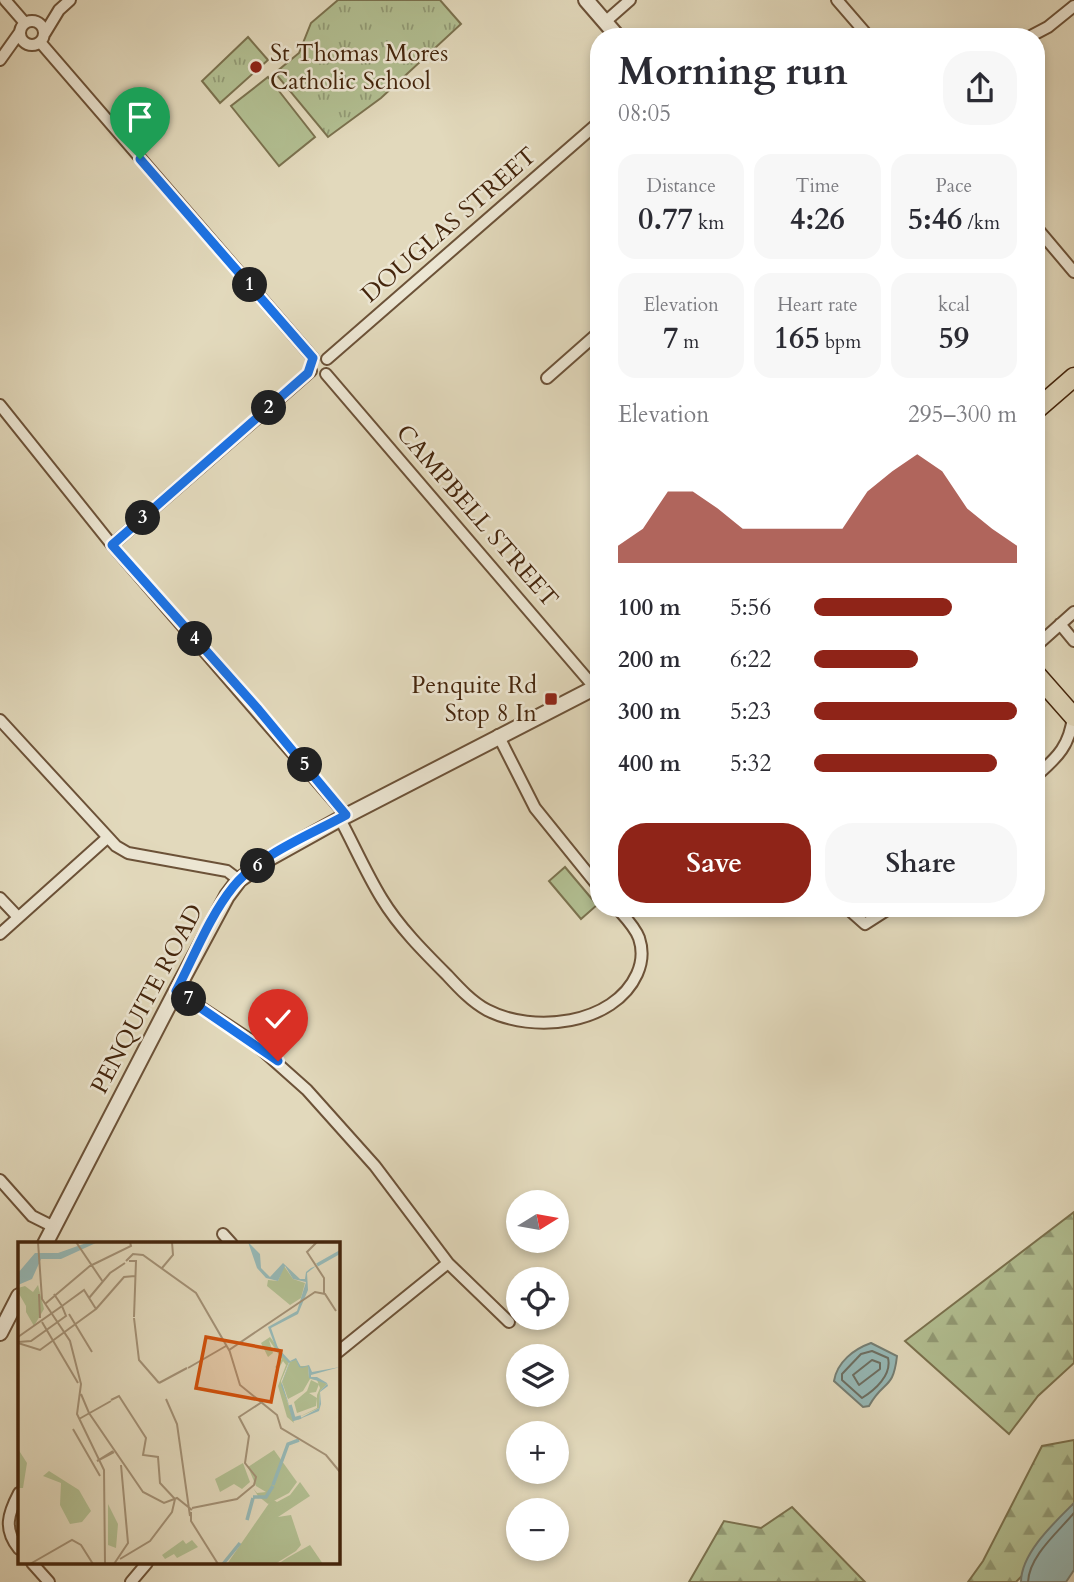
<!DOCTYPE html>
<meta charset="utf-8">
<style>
:root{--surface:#fff;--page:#f7f7f7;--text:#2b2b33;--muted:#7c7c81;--accent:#8f2418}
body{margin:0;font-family:Cardo,serif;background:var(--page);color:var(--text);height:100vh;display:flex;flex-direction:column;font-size:26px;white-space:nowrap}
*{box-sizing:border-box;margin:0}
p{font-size:23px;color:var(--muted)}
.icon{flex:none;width:38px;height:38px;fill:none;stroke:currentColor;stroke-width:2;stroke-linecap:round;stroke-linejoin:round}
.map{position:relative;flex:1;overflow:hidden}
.sheet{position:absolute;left:590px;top:28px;width:455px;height:889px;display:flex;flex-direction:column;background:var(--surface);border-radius:28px;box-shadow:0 4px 10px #0003}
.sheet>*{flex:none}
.needle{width:46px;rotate:79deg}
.buttons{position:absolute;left:506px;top:1190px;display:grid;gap:14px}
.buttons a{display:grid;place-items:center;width:63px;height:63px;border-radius:50%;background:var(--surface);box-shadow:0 4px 10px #0003;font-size:35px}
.pin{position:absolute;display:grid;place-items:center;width:60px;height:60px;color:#fff;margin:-72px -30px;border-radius:50% 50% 50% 0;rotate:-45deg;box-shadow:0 0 7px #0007}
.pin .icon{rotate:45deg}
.km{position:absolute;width:35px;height:35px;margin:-18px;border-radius:50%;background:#222;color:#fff;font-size:19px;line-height:35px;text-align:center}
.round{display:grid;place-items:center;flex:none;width:74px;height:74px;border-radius:28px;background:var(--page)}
.head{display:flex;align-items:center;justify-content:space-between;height:119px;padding:0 28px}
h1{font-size:38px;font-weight:700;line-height:52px}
.stats{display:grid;grid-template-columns:repeat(3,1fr);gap:10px;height:119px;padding:7px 28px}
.stats div{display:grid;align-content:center;border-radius:18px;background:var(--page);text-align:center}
.stats b{font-size:30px;font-weight:700}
.stats small{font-size:19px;font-weight:400}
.stats p{font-size:19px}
.chart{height:196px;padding:14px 28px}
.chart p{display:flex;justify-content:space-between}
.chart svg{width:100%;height:126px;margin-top:7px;fill:var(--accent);opacity:.7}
.primary-button{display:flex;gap:14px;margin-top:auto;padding:14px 28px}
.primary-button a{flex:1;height:80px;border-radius:28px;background:var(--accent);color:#fff;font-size:28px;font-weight:700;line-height:80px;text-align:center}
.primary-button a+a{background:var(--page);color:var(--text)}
ul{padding:0 28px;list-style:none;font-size:23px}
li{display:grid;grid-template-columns:112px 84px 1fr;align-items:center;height:52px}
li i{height:18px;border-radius:9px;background:var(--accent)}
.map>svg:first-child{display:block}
.forest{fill:url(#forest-firs);stroke:#7b724f;stroke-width:2}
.park{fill:url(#park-tufts);stroke:#7b724f;stroke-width:2}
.pitch{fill:#b2bf92;stroke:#7b724f;stroke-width:2}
.water{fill:#96b9b7;stroke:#757e73;stroke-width:2}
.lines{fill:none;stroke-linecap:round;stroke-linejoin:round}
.shore{stroke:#6d6f62;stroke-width:2}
.minor-casing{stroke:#6c5238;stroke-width:14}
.tertiary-casing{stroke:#6c5238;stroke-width:18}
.trunk-casing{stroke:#44250c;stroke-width:21}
.minor{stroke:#ece6d3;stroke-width:10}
.tertiary{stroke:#ece6d3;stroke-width:14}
.trunk{stroke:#e2d9bc;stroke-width:18}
.route-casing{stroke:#fff;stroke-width:14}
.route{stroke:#1a73e8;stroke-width:9}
.poi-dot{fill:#8f2418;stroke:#ece6d3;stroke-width:2.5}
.labels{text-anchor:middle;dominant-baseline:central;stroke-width:5;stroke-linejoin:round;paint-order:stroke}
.poi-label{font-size:24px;fill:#44250c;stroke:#ece6d3;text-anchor:start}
.street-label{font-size:24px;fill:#44250c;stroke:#ece6d3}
.inset-river{fill:none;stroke:#96b9b7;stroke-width:3.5}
.inset-road{fill:none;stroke:#a39176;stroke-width:2}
.view{fill:#cf510c;fill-opacity:0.15;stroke:#cf510c;stroke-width:3.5}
.inset-edge{fill:none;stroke:#44250c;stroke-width:3.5}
</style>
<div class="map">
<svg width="1074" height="1582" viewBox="0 0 1074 1582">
<defs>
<pattern id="forest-firs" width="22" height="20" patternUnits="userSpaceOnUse" patternTransform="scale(1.75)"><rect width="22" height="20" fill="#b2bf92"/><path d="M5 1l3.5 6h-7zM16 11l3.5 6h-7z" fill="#929b76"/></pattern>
<pattern id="park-tufts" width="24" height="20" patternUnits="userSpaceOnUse" patternTransform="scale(1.75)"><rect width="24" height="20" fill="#b2bf92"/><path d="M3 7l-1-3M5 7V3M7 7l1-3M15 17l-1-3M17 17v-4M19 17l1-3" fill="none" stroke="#929b76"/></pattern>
</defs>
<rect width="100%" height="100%" fill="#e2d9bc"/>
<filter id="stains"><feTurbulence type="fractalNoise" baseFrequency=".00286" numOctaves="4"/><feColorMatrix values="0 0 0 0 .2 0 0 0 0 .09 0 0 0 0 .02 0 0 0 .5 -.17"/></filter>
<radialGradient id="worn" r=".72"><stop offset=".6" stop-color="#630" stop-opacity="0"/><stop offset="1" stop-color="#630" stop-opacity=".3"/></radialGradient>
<path class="forest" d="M1074,1212v151l-36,33 -29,38 -104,-93z
M1074,1440v82l-58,60h-48l15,-21 59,-115z
M792,1507l73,75h-176l35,-61 37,7z"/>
<path class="park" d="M338,0h102l21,24 -80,74 -53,39 -53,-64 24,-20 12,-30z
M248,37l20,23 -48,43 -18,-22z"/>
<path class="pitch" d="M268,77l47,60 -36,29 -48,-60z
M565,867l32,38 -16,14 -32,-38z"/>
<path class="water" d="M871,1343l26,13c-4,35 -13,23 -28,50l-6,1 -29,-26c3,-19 20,-32 37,-38z
M1074,1503v67l-8,12h-45c0,-29 34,-60 53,-79z"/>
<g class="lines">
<path class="shore" d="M872,1351l16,7c4,17 -13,32 -26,40l-20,-18v-6l19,-20z
M872,1360l8,3v6l-21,16 -6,-10z
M1028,1582c1,-26 30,-50 46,-69"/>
<defs>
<path id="minor" d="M5,0l20,23
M837,0l32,37
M20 33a12 12 0 1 1 24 0a12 12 0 1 1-24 0Z
M605,22l25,-22
M45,33l14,-23 11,-10
M1029,37l19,-10 26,-21
M40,42l273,316
M0,60l20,-28
M1036,227l38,45
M327,359l271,-236
M326,374l269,314
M547,378l51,-45
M0,405l112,140 234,270
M112,545l199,-174
M1060,624l14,17
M1036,646l38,-34
M0,720l116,126 12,7 99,18 12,9
M498,735l37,73 63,78
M1036,776c22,-19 34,-31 37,-60
M340,819c14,26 26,54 42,80 17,28 42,53 65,76 12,13 25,27 40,35 46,24 127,15 150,-36 5,-11 6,-24 2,-36 -4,-11 -14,-21 -22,-30
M0,898l18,19
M847,908l18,16 25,-16
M0,934l107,-96
M176,991l76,50 55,49 68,76 73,97 61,59
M0,1180l32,36 22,11
M223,1234l9,10
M338,1352l110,-89
M19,1493c-11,21 -16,36 0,56
M32,1563l17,19
M131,1582l16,-19"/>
<path id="tertiary" d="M586,0l32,37
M45,1244l131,-253 51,-95 12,-16 31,-22 70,-39 258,-133
M0,1333l19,-37"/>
<path id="trunk" d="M1036,410l38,-33
M1036,674l38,43"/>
</defs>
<use href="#minor" class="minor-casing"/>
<use href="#tertiary" class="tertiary-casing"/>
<use href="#trunk" class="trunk-casing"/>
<use href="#minor" class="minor"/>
<use href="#tertiary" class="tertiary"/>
<use href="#trunk" class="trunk"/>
</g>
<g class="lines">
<defs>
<path id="route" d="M140,159l173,199 -5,15 -196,172 145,163 89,107c-36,20 -86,39 -113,72 -24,30 -39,70 -57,104l102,70"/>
</defs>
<use href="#route" class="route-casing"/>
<use href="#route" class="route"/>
</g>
<g class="poi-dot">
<circle cx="256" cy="67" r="7"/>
<rect x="544" y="692" width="14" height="14" rx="3.5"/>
</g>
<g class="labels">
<g class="poi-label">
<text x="270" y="53">St Thomas Mores<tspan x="270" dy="28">Catholic School</tspan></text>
<text x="537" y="685" text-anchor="end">Penquite Rd<tspan x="537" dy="28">Stop 8 In</tspan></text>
</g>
<g class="street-label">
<text transform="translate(449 225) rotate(-41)">DOUGLAS STREET</text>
<text transform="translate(477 516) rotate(49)">CAMPBELL STREET</text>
<text transform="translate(147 999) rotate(-62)">PENQUITE ROAD</text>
</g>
</g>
<g transform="translate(18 1242)">
<rect width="322" height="322" fill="#e2d9bc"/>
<path d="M225,221l7,19 -8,7 -8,-5 -14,8 -5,-13zM282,240l10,14 -32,21 13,-2 10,30 -5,6 -21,13h-48l45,-65 5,3 13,-7z" fill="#b2bf92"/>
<path d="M252,95l19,25 -8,19 13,42 -7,-6 -9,-31 8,-21 -3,-4 -5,9 -3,-3 7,-8 -13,-19 4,13 -5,4 -7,-14zM31,229l30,19 12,21 -9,11 -12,2 -10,-19 1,-22 -18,-7zM282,256l-30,14 6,1 -10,5 -3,11 -1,-5 -3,18 -2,-15 -4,19 8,18 -7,-7 -5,4 6,-36 16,-17zM90,262l10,20 -2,24 -8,-3zM260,282l3,2 10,23 -17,-4zM292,303l13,19h-45l9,-6z" fill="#b2bf92"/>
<path d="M278,117l3,7h9l1,12 8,1 10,5 -7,7 -1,17 -22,10 20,-10v-13l3,-7 -3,-8 -7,-1 -7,12 -15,8 -6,-17 8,-20z" fill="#b2bf92"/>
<path d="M266,24l9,13 12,4 -4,15 -11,7 -23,-19 1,-6 10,1zM20,43l6,24 -10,17 -8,-14v-6l-8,-14v-4l7,-2 8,6zM0,207l9,14 -4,25h-5zM256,208l23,32 -8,11 -21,11 -10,-8 -5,-8 4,5 9,-1 -10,-6 -8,-19zM165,298l3,4 6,-4 6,7 -21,11 -3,-4 -9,5 -3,-4z" fill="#b2bf92"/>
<path d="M293,138l8,4 -3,8 -7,1 8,5 -1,8 -19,7 -3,-11 13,-11z" fill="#b2bf92"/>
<path d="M71,0h9l-37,17h-20l-9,20 -14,6v-12l17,-20h23zM230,0l12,12 1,14 9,9 13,-14 17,16h5l1,-7 5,-4 5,-2 -9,7 1,17 -10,24 -27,14 7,20 12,13 6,-3 5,9 8,-2 3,7 28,-5 -29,8v2h6l10,6 1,3 -8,6 1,12 -2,7 -22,9 22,-12 1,-17 7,-7 -18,-6 -1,-12 -6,2 -3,-1 -3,-7 -6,2 -8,21 8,25 -9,-23 8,-22 -12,-12 -9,-24 29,-16 9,-29 -13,-3 -8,-13 -7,15 -12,-3 -9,-10z" fill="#96b9b7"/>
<path class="inset-river" d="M299,23l23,-13M272,163l4,14 7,-2M255,243l15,-41 11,-4M235,255h13l7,-11M229,278l6,-22M205,322l17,-21"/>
<path class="inset-road" d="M20,0l4,57 28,42 11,43 -4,30 27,56 1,94M58,0l27,40M299,0l-10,10 17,26v15M108,19l7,-7 10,1 53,38 33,57 86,-58 10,2 11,17M111,19h7l-2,56M74,23l39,-19 -1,-4M144,26l11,-13 -1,-13M21,52l1,24M71,56l21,-25 15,-10M27,62l46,-39M78,67l28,-32 11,-1M51,72l23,38M116,76l5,42 20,23M24,80l36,61M0,95l44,-31 -8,-12M0,100l13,-1 35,-25 -4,-10 22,-16 12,19 -56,41 -22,-7M211,107l11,36 37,30 4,13 45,27 14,17M170,126l38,-22M141,141l28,-15M63,152l8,19 54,79 21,11 13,-5 15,12M148,157l11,25 13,92M93,158l8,-4 27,42 -3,17 15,2 2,26 15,16 -3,13 -22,29 -30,18M61,177l32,-18M55,187l27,47M95,209l-16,10 17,-9M174,266l45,-9 17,-14 2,-8 -11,-14 4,-27 -10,-19 23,-15M173,270v9l27,43M12,322l42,-24 9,5 12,19M96,322l14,-21 -7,-78"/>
<path class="view" d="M188,95l75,14 -10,51 -75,-14z"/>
<rect width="322" height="322" class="inset-edge"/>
</g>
<rect width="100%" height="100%" filter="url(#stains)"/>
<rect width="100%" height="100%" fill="url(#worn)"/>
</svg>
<div class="buttons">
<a><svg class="needle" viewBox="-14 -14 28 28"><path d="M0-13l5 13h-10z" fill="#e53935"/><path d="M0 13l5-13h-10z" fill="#7c7c81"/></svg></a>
<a><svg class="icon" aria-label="locate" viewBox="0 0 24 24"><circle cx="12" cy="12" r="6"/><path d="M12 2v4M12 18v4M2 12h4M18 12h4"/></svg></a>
<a><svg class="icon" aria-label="layers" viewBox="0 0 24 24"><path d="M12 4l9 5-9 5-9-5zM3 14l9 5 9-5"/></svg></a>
<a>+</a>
<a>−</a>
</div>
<div class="pin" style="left:140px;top:159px;background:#1e9e55"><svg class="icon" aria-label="arrive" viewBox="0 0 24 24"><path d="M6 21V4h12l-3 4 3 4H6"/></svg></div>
<div class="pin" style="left:278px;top:1061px;background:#d93025"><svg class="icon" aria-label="check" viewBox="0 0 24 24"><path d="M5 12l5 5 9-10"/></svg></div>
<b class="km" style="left:250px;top:285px">1</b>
<b class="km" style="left:269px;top:408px">2</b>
<b class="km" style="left:143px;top:518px">3</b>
<b class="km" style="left:195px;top:639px">4</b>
<b class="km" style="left:305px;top:765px">5</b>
<b class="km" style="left:258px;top:866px">6</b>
<b class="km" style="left:189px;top:999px">7</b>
<section class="sheet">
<div class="head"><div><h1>Morning run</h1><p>08:05</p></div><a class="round"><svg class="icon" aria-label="share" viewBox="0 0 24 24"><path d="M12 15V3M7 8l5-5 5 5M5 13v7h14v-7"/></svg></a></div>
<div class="stats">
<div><p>Distance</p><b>0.77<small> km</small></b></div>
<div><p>Time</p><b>4:26</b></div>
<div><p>Pace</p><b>5:46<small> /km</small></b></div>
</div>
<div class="stats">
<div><p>Elevation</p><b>7<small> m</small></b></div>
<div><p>Heart rate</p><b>165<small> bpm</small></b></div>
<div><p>kcal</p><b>59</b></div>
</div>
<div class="chart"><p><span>Elevation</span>295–300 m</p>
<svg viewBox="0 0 160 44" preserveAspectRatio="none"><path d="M0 44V38L10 32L20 19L30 19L40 25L50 32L60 32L70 32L80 32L90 32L100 19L110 12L120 6L130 12L140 25L150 32L160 38V44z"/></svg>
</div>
<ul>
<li><b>100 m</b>5:56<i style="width:68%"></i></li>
<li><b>200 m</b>6:22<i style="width:51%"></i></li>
<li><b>300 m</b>5:23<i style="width:100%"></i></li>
<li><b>400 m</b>5:32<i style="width:90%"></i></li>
</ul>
<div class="primary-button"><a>Save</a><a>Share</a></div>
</section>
</div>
